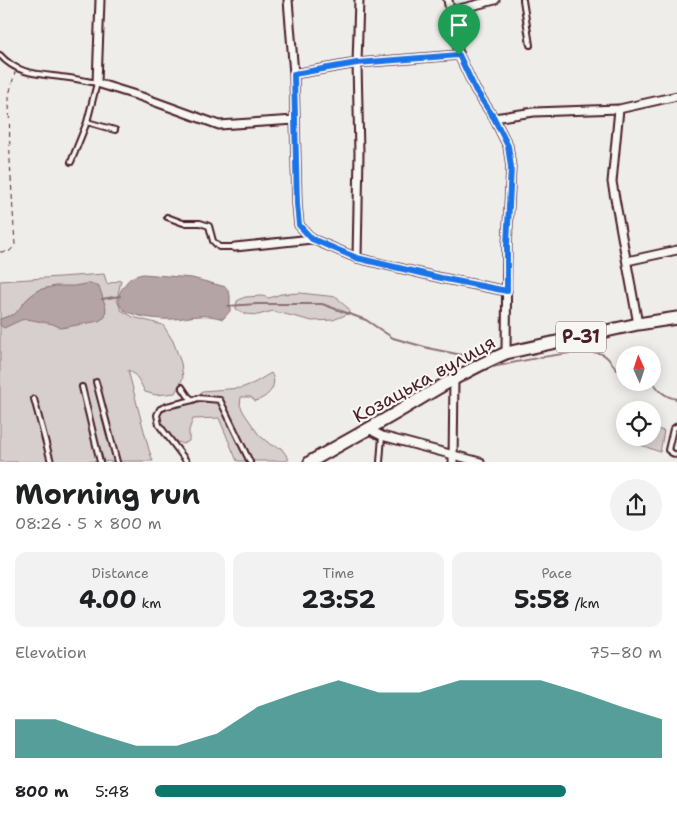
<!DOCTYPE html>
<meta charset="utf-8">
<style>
:root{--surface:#fff;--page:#f2f2f2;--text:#202124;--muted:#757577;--accent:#0f766e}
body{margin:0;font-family:"Shantell Sans",sans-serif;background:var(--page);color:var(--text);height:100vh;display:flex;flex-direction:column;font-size:19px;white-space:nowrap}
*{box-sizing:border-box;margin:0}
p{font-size:16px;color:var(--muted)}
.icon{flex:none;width:28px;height:28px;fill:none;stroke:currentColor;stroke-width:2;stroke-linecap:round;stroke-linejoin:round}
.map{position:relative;height:462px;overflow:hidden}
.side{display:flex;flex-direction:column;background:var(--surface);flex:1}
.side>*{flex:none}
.needle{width:32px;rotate:357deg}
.controls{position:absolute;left:616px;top:346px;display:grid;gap:10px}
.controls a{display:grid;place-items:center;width:45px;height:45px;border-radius:50%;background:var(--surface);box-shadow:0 2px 12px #0003;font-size:25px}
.pin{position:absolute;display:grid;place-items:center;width:42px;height:42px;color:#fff;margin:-51px -21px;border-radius:50% 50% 50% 0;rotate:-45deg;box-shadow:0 0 5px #0007}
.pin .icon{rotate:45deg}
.round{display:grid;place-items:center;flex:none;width:52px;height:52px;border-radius:26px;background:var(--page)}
.summary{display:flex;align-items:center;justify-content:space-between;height:85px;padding:0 15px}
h1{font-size:28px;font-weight:700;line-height:38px}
.stats{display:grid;grid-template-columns:repeat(3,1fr);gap:8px;height:85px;padding:5px 15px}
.stats div{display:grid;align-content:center;border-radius:12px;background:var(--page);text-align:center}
.stats b{font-size:25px;font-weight:700}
.stats small{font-size:14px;font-weight:400}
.stats p{font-size:14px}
.chart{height:140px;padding:10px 15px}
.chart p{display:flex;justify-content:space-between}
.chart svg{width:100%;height:90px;margin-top:5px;fill:var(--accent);opacity:.7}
ul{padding:0 15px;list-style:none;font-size:16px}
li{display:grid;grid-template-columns:80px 60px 1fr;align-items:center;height:38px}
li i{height:12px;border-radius:6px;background:var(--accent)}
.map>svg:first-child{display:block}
.green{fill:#d7cfce;stroke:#90777c}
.water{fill:#b4a4a5;stroke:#8a6f74}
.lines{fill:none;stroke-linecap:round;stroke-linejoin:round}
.stream{stroke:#8a6f74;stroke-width:2}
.service-casing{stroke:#4a1f2b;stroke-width:8}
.minor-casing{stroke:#4a1f2b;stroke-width:11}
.primary-casing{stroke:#4a1f2b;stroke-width:15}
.path{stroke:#4a1f2b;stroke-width:1;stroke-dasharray:5 4;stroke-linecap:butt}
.service{stroke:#f6f6f2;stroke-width:4}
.minor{stroke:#f6f6f2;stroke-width:7}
.primary{stroke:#f6f6f2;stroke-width:11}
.route-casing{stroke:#fff;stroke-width:10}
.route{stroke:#1a73e8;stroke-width:6}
.labels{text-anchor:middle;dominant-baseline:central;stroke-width:4.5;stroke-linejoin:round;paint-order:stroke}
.shield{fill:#f6f6f2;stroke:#7e6067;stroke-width:1}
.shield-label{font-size:18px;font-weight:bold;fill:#4a1f2b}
.street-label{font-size:19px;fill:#4a1f2b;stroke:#f6f6f2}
</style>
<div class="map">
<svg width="677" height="462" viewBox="0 0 677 462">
<rect width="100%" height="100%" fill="#efedea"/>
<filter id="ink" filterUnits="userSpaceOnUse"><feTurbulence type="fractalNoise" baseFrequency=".02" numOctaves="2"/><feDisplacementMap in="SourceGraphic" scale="10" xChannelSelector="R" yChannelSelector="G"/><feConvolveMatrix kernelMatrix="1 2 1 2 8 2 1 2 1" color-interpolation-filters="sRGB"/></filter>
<g filter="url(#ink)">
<path class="green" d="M104,274l3,10 14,-4 -4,20 4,10 12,7 30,8 10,16 8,22 2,15 -8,15 -19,2 -11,-3c-4,-8 -8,-18 -17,-22l21,80 4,11 -153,1v-181z
M300,293l37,4 5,6 7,6 -1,5 -15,6 -21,1 -39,-10 -15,4 -12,-1 -10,-5 1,-8 8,-4 17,-1 7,2 12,-4z
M271,373c8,12 -3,25 -16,28l-4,-4h-10l-1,8 4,8 15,22 12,10 10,3 8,11 -3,2h-49l-18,-43 -26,1 -4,11v11l-6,3c-3,-2 -8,-2 -11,-4 -8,-6 -11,-18 -12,-26l10,-7 28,-11 4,-5 39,-3 13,-5z
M653,428l11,3 -4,21 -19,-7 3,-7h8z"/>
<path class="water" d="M143,274l49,4 34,9 4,8v16l-7,8c-7,-2 -15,-4 -23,-3 -9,0 -18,3 -27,3 -11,1 -39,-2 -49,-9 -8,-6 -6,-17 0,-24 5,-8 9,-10 19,-12z
M90,283l9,3 7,22 -1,9 -6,4 -38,7 -8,-4 -26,-5 -6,1 -17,8 -4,-3v-6l15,-5 12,-15 11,-9 17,-4h19z"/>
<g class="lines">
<path class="stream" d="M102,299l18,-3
M228,306l29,-2h65l44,16 27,18 39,11 35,7 12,5
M491,366l2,1c19,-4 96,-22 111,-12 5,3 9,10 13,15l8,1
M652,381c7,10 13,16 25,18"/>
<defs>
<path id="service" d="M523,0l7,45
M0,55c17,19 37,19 61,22 12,1 24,4 36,6l-10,39 -16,40
M87,122l28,8
M167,217l16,6h17l9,3 4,15 6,6h16
M96,382l21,80
M82,387l18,75
M182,387l6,9 5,4 5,-2 22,2 30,62
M34,399l17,63
M677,426l-4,3 -5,21 4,3 5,2
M187,462l-28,-37 -2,-10 3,-6 7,-3 26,-6
M380,462l2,-26"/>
<path id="minor" d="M100,0l-3,83 45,14 77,28 76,-5
M288,0l6,74 3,130 2,21 13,14 45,19 84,20 66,13
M448,0l11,55 16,34 19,29 14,28 3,21 -4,78 -1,108
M451,11l44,-11
M294,74l63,-11 102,-8
M619,109l-7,73 26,142
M494,118l40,-6 85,-3 58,-13
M235,247l77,-8
M357,258l2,-105 -2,-90 2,-63
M627,261l50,-11
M370,428l4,4 8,4 98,26
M453,462l1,-84"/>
<path id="primary" d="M310,462c29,-17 59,-33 88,-50 35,-21 70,-43 108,-59l132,-29 39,-6"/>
</defs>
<use href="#service" class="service-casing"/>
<use href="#minor" class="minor-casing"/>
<use href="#primary" class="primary-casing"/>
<path class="path" d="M0,252l10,-1 5,-6 -5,-84 -1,-66 6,-23"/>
<use href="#service" class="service"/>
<use href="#minor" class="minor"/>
<use href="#primary" class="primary"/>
</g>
</g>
<g class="lines" filter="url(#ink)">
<defs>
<path id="route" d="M459,55l16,34 19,29 14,28 3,21 -4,78v46l-66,-13 -84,-20 -45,-19 -13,-14 -2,-21 -3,-130 63,-11z"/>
</defs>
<use href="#route" class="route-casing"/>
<use href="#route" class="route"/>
</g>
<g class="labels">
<rect class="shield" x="556" y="321.5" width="50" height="31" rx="4"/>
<g class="shield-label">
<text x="581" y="337">Р-31</text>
</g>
<g class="street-label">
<text transform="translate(424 379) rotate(-29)">Козацька вулиця</text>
</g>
</g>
</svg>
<div class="controls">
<a><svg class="needle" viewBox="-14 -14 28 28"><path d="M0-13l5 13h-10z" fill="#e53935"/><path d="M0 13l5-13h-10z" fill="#757577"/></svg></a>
<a><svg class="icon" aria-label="locate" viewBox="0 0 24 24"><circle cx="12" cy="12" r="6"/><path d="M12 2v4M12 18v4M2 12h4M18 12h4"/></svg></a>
</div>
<div class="pin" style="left:459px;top:55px;background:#1e9e55"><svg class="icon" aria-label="arrive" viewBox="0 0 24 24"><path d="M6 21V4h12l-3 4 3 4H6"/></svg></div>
</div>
<section class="side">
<div class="summary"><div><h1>Morning run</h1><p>08:26 · 5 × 800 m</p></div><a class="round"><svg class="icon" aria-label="share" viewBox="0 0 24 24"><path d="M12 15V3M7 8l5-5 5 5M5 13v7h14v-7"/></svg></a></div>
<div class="stats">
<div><p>Distance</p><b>4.00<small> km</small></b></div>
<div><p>Time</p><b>23:52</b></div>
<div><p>Pace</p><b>5:58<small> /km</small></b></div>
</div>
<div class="chart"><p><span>Elevation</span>75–80 m</p>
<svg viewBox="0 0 160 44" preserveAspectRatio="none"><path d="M0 44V25L10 25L20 32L30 38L40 38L50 32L60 19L70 12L80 6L90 12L100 12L110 6L120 6L130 6L140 12L150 19L160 25V44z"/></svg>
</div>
<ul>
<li><b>800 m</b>5:48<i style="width:81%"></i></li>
</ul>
</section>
